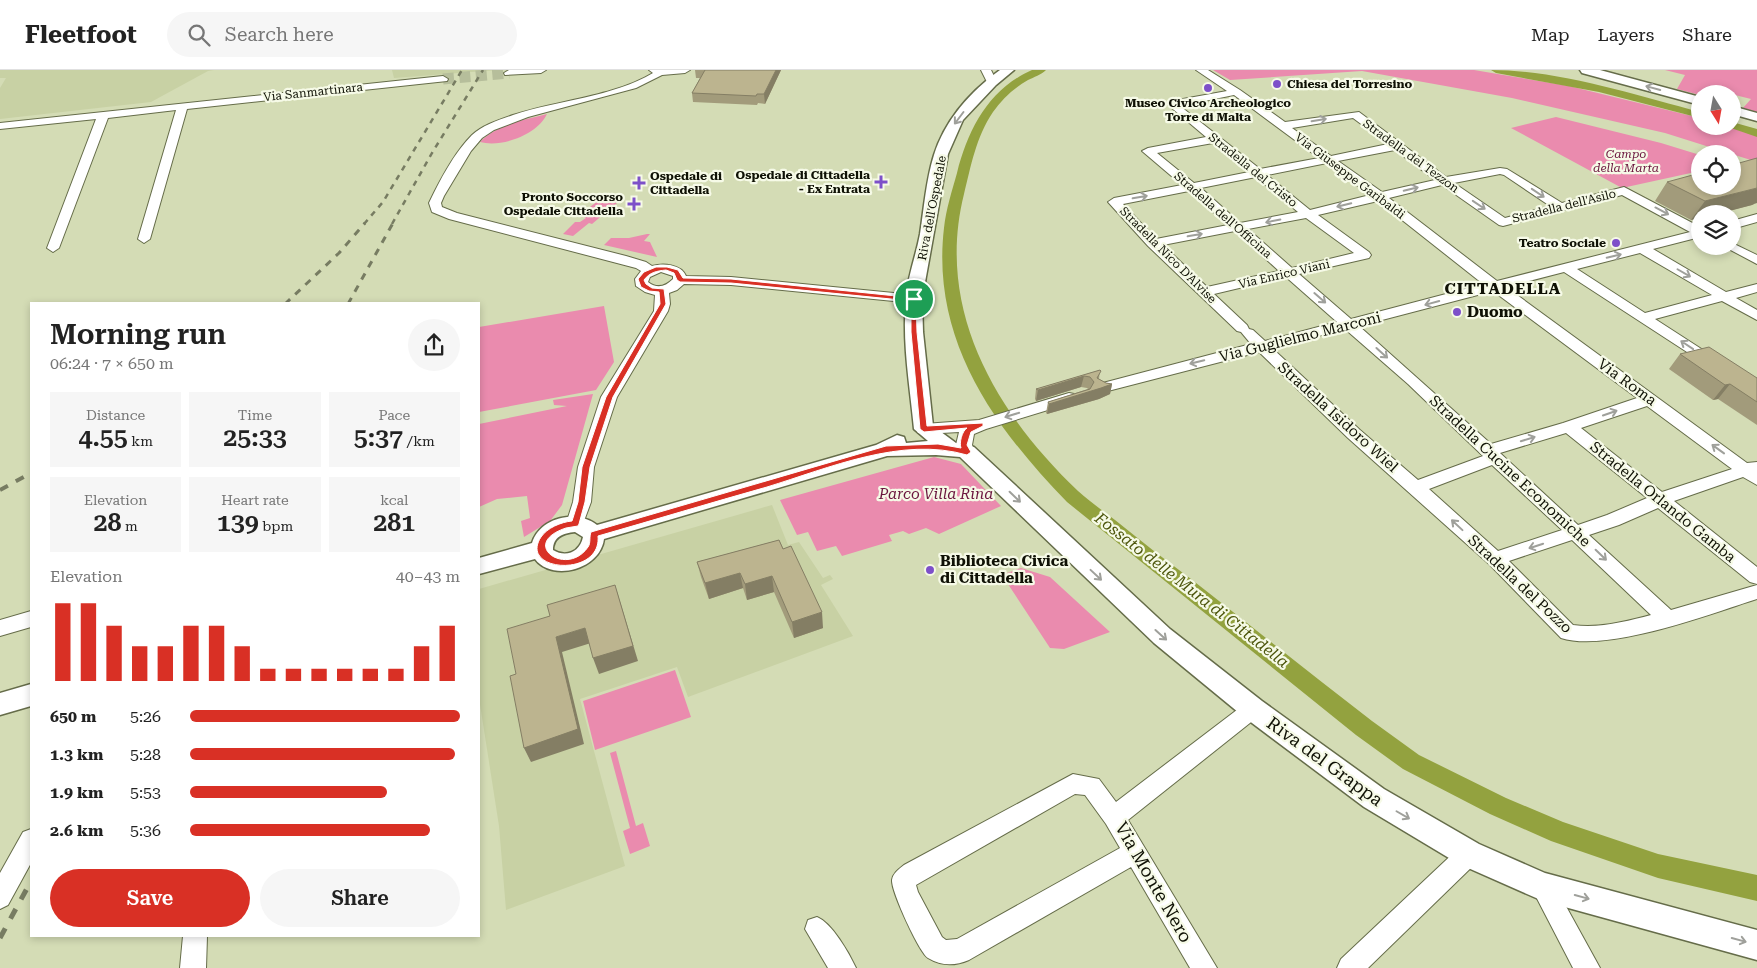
<!DOCTYPE html>
<meta charset="utf-8">
<style>
:root{--surface:#fff;--page:#f6f6f6;--text:#222;--muted:#767676;--line:#e0e0e0;--accent:#d93025}
body{margin:0;font-family:"Roboto Serif",serif;background:var(--page);color:var(--text);height:100vh;display:flex;flex-direction:column;font-size:19px;white-space:nowrap}
*{box-sizing:border-box;margin:0}
p{font-size:16px;color:var(--muted)}
.icon{flex:none;width:28px;height:28px;fill:none;stroke:currentColor;stroke-width:2;stroke-linecap:round;stroke-linejoin:round}
.map{position:relative;flex:1;overflow:hidden}
.panel{position:absolute;left:30px;top:232px;width:450px;height:635px;display:flex;flex-direction:column;background:var(--surface);border-radius:0px;box-shadow:0 2px 8px #0003}
.panel>*{flex:none}
.needle{width:32px;rotate:169deg}
.buttons{position:absolute;left:1691px;top:15px;display:grid;gap:10px}
.buttons a{display:grid;place-items:center;width:50px;height:50px;border-radius:50%;background:var(--surface);box-shadow:0 2px 8px #0003;font-size:25px}
.pin{position:absolute;display:grid;place-items:center;width:42px;height:42px;color:#fff;margin:-21px;border:2px solid #fff;border-radius:50%;box-shadow:0 1px 5px #0007}
.round{display:grid;place-items:center;flex:none;width:52px;height:52px;border-radius:26px;background:var(--page)}
.head{display:flex;align-items:center;justify-content:space-between;height:85px;padding:0 20px}
h1{font-size:28px;font-weight:600;line-height:38px}
.stats{display:grid;grid-template-columns:repeat(3,1fr);gap:8px;height:85px;padding:5px 20px}
.stats div{display:grid;align-content:center;border-radius:0px;background:var(--page);text-align:center}
.stats b{font-size:25px;font-weight:600}
.stats small{font-size:14px;font-weight:400}
.stats p{font-size:14px}
.chart{height:140px;padding:10px 20px}
.chart p{display:flex;justify-content:space-between}
.chart svg{width:100%;height:90px;margin-top:5px;stroke:var(--accent);stroke-width:6}
.action{display:flex;gap:10px;margin-top:auto;padding:10px 20px}
.action a{flex:1;height:58px;border-radius:30px;background:var(--accent);color:#fff;font-size:20px;font-weight:600;line-height:58px;text-align:center}
.action a+a{background:var(--page);color:var(--text)}
ul{padding:0 20px;list-style:none;font-size:16px}
li{display:grid;grid-template-columns:80px 60px 1fr;align-items:center;height:38px}
li i{height:12px;border-radius:6px;background:var(--accent)}
header{display:flex;align-items:center;gap:30px;box-sizing:border-box;height:70px;padding:0 25px;background:var(--surface);border-bottom:1px solid var(--line)}
header strong{font-size:24px}
nav{display:flex;gap:28px;margin-inline-start:auto;font-size:18px}
.search{width:350px;height:45px;background:var(--page);display:flex;align-items:center;gap:12px;box-sizing:border-box;padding:0 18px;border-radius:28px;color:var(--muted);font-size:19px}
.map>svg:first-child{display:block}
.built{fill:#c8d1a4}
.green{fill:#ea8bae}
.lines{fill:none;stroke-linecap:round;stroke-linejoin:round}
.canal{fill:#93a23f;fill-rule:evenodd}
.minor-tunnel{stroke:#b6be9b;stroke-width:11;stroke-dasharray:11 5.5;stroke-linecap:butt}
.minor-casing{stroke:#656c49;stroke-width:2}
.tertiary-casing{stroke:#656c49;stroke-width:3}
.minor{fill:#fff;fill-rule:evenodd}
.tertiary{fill:#fff;fill-rule:evenodd}
.rail-far3{stroke:#777c62;stroke-width:2.5;stroke-dasharray:5.5 5.5;stroke-linecap:butt}
.rail-far2{stroke:#777c62;stroke-width:3;stroke-dasharray:7 7;stroke-linecap:butt}
.rail-far1{stroke:#777c62;stroke-width:4;stroke-dasharray:9 9;stroke-linecap:butt}
.rail{stroke:#777c62;stroke-width:5;stroke-dasharray:11 11;stroke-linecap:butt}
.wall{fill:#a29b7b}
.shaded-wall{fill:#847e64}
.building{fill:#bcb48f;stroke:#847e64}
.oneway{stroke:#9fa09b}
.route{fill:#d93025;stroke:#fff;fill-rule:evenodd}
.poi-dot{fill:#7d50c9;stroke:#f6fae7;stroke-width:2}
.labels{text-anchor:middle;dominant-baseline:central;stroke-width:4.5;stroke-linejoin:round;paint-order:stroke}
.far-poi-label{font-size:12px;font-weight:bold;fill:#0f1105;stroke:#f6fae7;text-anchor:end}
.far-street-label{font-size:12px;fill:#0f1105;stroke:#f6fae7}
.far-park-label{font-size:12px;font-style:italic;fill:#6b153e;stroke:#f6fae7}
.poi-label{font-size:15px;font-weight:bold;fill:#0f1105;stroke:#f6fae7;text-anchor:start}
.street-label{font-size:15px;fill:#0f1105;stroke:#f6fae7}
.park-label{font-size:15px;font-style:italic;fill:#6b153e;stroke:#f6fae7}
.far-district-label{font-size:16px;font-weight:bold;letter-spacing:1px;fill:#0f1105;stroke:#f6fae7}
.water-label{font-size:16px;font-style:italic;fill:#4d560c;stroke:#f6fae7}
.near-street-label{font-size:18px;fill:#0f1105;stroke:#f6fae7}
</style>
<header>
<strong>Fleetfoot</strong>
<div class="search"><svg class="icon" aria-label="search" viewBox="0 0 24 24"><circle cx="10" cy="10" r="6"/><path d="M15 15l6 6"/></svg>Search here</div>
<nav><a>Map</a><a>Layers</a><a>Share</a></nav>
</header>
<div class="map">
<svg width="1757" height="898" viewBox="0 0 1757 898">
<rect width="100%" height="100%" fill="#d4dcb5"/>
<path class="built" d="M0,0h214l-6,1 -57,31 -151,17v-31l6,-10h-6z
M392,0h106l-104,8z
M772,435l16,40 11,-3 24,36 7,-3 3,4 -12,6 32,51 -165,61 -11,-30 -97,32 45,167 -119,44 -7,-84 -20,-128v-109z"/>
<path class="green" d="M1213,0h261l95,16 131,32v8h28l29,9v27l-92,-29 -153,-35 -150,-27 -132,9z
M1665,0h92v42l-14,-4 8,-9 -44,-11 -7,7 -23,-6 8,-14z
M547,44c-9,20 -45,34 -67,28 18,-18 44,-22 67,-28z
M1556,47l105,26 39,12v16l-78,17 -111,-60z
M602,128l13,2 -3,2 5,1 -25,21 -3,-1 -16,13 -10,-2 12,-12h5l6,-4 -7,-3z
M647,164h3l-6,7 6,1 7,15 -53,-12 7,-7h18z
M604,236l10,56 -18,28 -117,22v-85z
M593,324l-31,111 -12,16 -26,16 -3,-16 9,-3 -3,-22 -30,3 -18,8v-83l88,-18 -13,-1 -1,-5z
M934,387l27,7 40,42 -62,28 -13,-6 -17,6 -6,-3 -14,4 3,6 -50,15 -6,-10 -19,5 -9,-19 -11,3 -17,-35z
M1021,498l29,9 60,55 -46,17 -14,-1 -48,-73z
M675,600l16,47 -96,33 -12,-49z
M616,681l20,75 7,-3 7,23 -20,8 -7,-23 7,-3 -20,-75z"/>
<g class="lines">
<path class="canal" d="M1032,0h14c-5,5 -12,7 -18,10 -14,8 -26,19 -35,32 -17,25 -22,54 -29,82 -29,116 32,219 114,297 11,10 25,20 37,29 25,20 50,40 76,59 60,47 120,95 181,142l47,34 87,43 57,24 95,32 99,21v26l-99,-23 -107,-37 -61,-27 -87,-45 -47,-34 -289,-233c-74,-76 -136,-163 -123,-274 2,-19 8,-37 13,-55 11,-44 32,-84 75,-103z
M1491,0c67,0 144,25 209,42v6l-101,-26 -103,-19z
M1732,52l25,7v8l-29,-10 4,-1z"/>
<path class="minor-tunnel" d="M443,9l66,-6"/>
<defs>
<path id="minor" d="M509,0h37l-5,3 -36,2 -1,-2z
M649,0h41l-5,3 -23,2 -26,13 -108,29 -34,13 -12,8 -11,13 -27,45 -3,7 1,4 15,6 169,43 20,6 6,4c11,-3 29,-2 34,10l45,1 183,18 7,4 -7,4 -183,-18 -47,-1 -7,6 -8,3 1,11 -2,7 -51,86 -23,70 -3,35 -10,27 -6,1 -6,-1 -3,-5 7,-22 5,-35 23,-70 53,-86 1,-16 -10,-3 -9,-6 -1,-7 6,-8 -5,-3 -187,-49 -17,-7 -3,-9c11,-23 25,-50 43,-68 11,-10 27,-15 41,-20 45,-15 100,-18 140,-42zM661,202l12,4v3c-8,8 -16,10 -25,3l2,-5z
M981,0h10l6,12 -1,2h-8z
M1196,0h12l32,20 45,32 74,-10 87,65 54,-9 7,1 55,34 62,-16 76,40v10l-47,12 73,43 31,-8v8l-21,6 21,12v10l-35,-19 -67,18 65,42 2,3 -2,3h-10l-146,-95 -58,15 241,176 10,-1v23l-14,-8 -69,24 83,66v17l-7,-2 -92,-74 -39,17 -30,10 82,75 86,-25v14c-47,15 -150,54 -196,39l-72,-74 -141,-126 -89,-86 -155,40 -5,-2 -3,-3 3,-3 152,-40 -10,-12 -4,-1 -89,-85 -40,-44 6,-4 68,-13 -40,-34 6,-3 58,-11 -39,-33 5,-3 55,-10zM1234,25l85,63 -59,11 -80,-63zM1353,48l35,26 -57,12 -39,-28zM1213,73l36,29 -55,11 -37,-30zM1395,80l40,30 -53,12 -44,-31zM1327,93l43,32 -60,15 -43,-35zM1500,104l4,1 46,31 -45,12 -51,-35zM1256,107l42,35 -58,11 -39,-35zM1442,115l57,40 4,1 119,-31 68,37 -193,49 -108,-83zM1189,121l39,34 -72,14 -33,-35zM1378,131l100,79 6,4 -133,35 -52,-45 70,-16 2,-3 -2,-3 -51,-37zM1306,148l48,35 -62,15 -44,-39zM1235,161l44,40 -72,16 -44,-42zM1640,183l72,42 -67,18 -68,-44zM1286,207l51,45 -72,19 -12,-11 -4,-1 -2,-4 -33,-31zM1493,221l144,107 -74,25 -72,21 -132,-118zM1345,259l63,55 75,72 -65,24 -58,-50 -88,-82zM1647,336l85,63 -70,23 -81,-64zM1566,363l81,65 -40,17 -29,10 -78,-72zM1492,395l70,65 -64,21 -69,-62zM1572,470l79,75c-24,6 -52,14 -78,10l-64,-64z
M443,6l5,3 -1,2 -260,28 -37,130 -6,4 -6,-4 38,-129 -68,8 -49,130 -6,4 -6,-4 49,-129 -96,10v-6z
M1757,144v8l-25,7v-8z
M1732,173l25,12v9l-34,-18h9z
M1069,323l5,1 3,4 -3,4 -88,27 -12,5 -2,11 3,7 -2,4 -6,2 -6,-2 -5,-11 3,-13 -35,2 -6,-1 -2,-4 2,-4 6,-1 55,-4z
M31,541v16l-31,9v-16z
M1253,630l7,3 3,6 -3,6 -132,105 89,148h-27l-59,-101 -162,93c-14,6 -28,6 -41,-2 -9,-6 -37,-67 -36,-78 1,-7 7,-11 12,-15l169,-91 26,5 17,23 130,-99zM1075,724l10,1 21,29 14,24 -163,91 -11,1 -4,-3 -24,-45 -2,-7z
M31,759v34l-23,42 -8,4v-36l23,-41z
M1469,773l8,3 4,8 -4,8 -109,106h-31l4,-9 120,-113z
M1543,805l8,4 49,89h-27l-42,-81 4,-8z
M817,847c15,6 32,36 39,51h-28l-23,-39 3,-9z
M183,866h24l-1,32h-26z"/>
<path id="tertiary" d="M1000,0h14l-18,15 -33,35 -15,34 -26,145 1,33 10,94 23,17 18,4 196,182 92,72 122,88 95,55 66,29 212,57v30l-214,-59 -84,-37 -95,-57 -120,-90 -90,-74 -194,-186 -24,-2 -49,1 -283,83c-4,31 -52,43 -69,20l-56,15v-16l53,-15c8,-26 45,-34 65,-18l279,-80 21,-10 7,2 2,6 22,-2 -14,-12c-4,-42 -12,-86 -8,-129 1,-22 10,-44 14,-66 4,-26 6,-54 14,-79 11,-35 37,-64 66,-85zM575,462l8,5c-3,15 -17,21 -30,13 0,-13 10,-17 22,-18z
M1580,0h20l100,27v8l-118,-32z
M1732,36l25,7v8l-25,-7z
M31,614v22l-31,9v-22z"/>
</defs>
<use href="#minor" class="minor-casing"/>
<use href="#tertiary" class="tertiary-casing"/>
<use href="#minor" class="minor"/>
<use href="#tertiary" class="tertiary"/>
<path class="rail-far3" d="M364,154l19,-22 79,-132
M392,154l40,-71 51,-83"/>
<path class="rail-far2" d="M285,234l54,-51 26,-30
M348,234l45,-81"/>
<path class="rail-far1" d="M0,420l31,-17"/>
<path class="rail" d="M0,868l31,-57"/>
</g>
<path class="wall" d="M695,0h86l-16,34 -7,-1 -1,2 -64,-3 -1,-9 8,-15h-4z
M1667,112l87,22 -2,1 -61,15 -36,-19z
M1680,284l77,24v47l-39,-26 -5,1 -44,-31z
M1100,300l-1,9 7,4 6,1 -2,10 -11,5 -52,15 -1,-1 2,-11 40,-13 -1,-1 -6,-1 -45,14 -1,-2 1,-10z
M779,470l44,88 -29,10 -20,-46 -27,8 -4,-12 -34,11 -8,-22 -4,-15z"/>
<path class="shaded-wall" d="M776,0h5l-16,34 -1,-10z
M1757,118v15l-3,1 -2,1 -34,9h-18v4l-9,2 14,-19z
M1084,306l-3,11 -45,14 2,-11z
M1112,314l-2,10 -11,5 -52,15 2,-10z
M1730,314l-12,15 -5,1 12,-15z
M740,503l3,15 -34,11 -4,-16z
M772,506l2,16 -27,8 -2,-16z
M615,515l23,76 -39,13 -6,-16z
M822,542l1,16 -29,10 -2,-16z
M585,558l6,15 -29,9 22,92 -53,18 -7,-14 32,-111z"/>
<path class="building" d="M705,0h71l-12,24h-7l-1,2 -64,-3z
M1757,88v30l-52,13 -38,-19 33,-9v13h32v-21z
M1709,277l48,31v24l-27,-18 -5,1 -45,-31z
M1100,300l1,1 -4,7 9,5 6,1 -11,4 -52,16 -1,-2 42,-13 4,-7 -4,-5 -6,-1 -46,14 -2,-1z
M779,470l4,9 8,-3 31,66 -30,10 -20,-46 -27,8 -5,-11 -35,10 -8,-21z
M615,515l18,61 -40,12 -8,-30 -29,9 22,92 -54,19 -14,-72 6,-2 -9,-45 43,-13 -3,-11z"/>
<defs><path id="oneway-shaft" d="M-6 0H5M1.5-3L5.5 0L1.5 3" fill="none" stroke-width="1.6" stroke-linecap="round" stroke-linejoin="round" transform="scale(1.25)"/></defs>
<g class="oneway">
<use href="#oneway-shaft" transform="translate(1653 18) rotate(-165)"/>
<use href="#oneway-shaft" transform="translate(959 48) rotate(127)"/>
<use href="#oneway-shaft" transform="translate(1319 50) rotate(-9)"/>
<use href="#oneway-shaft" transform="translate(1411 119) rotate(-13)"/>
<use href="#oneway-shaft" transform="translate(1538 123) rotate(34)"/>
<use href="#oneway-shaft" transform="translate(1140 127) rotate(-10)"/>
<use href="#oneway-shaft" transform="translate(1344 135) rotate(166)"/>
<use href="#oneway-shaft" transform="translate(1479 135) rotate(34)"/>
<use href="#oneway-shaft" transform="translate(1662 141) rotate(28)"/>
<use href="#oneway-shaft" transform="translate(1273 151) rotate(169)"/>
<use href="#oneway-shaft" transform="translate(1195 165) rotate(-10)"/>
<use href="#oneway-shaft" transform="translate(1614 186) rotate(-14)"/>
<use href="#oneway-shaft" transform="translate(1684 203) rotate(30)"/>
<use href="#oneway-shaft" transform="translate(1320 228) rotate(41)"/>
<use href="#oneway-shaft" transform="translate(1432 233) rotate(165)"/>
<use href="#oneway-shaft" transform="translate(1687 275) rotate(-146)"/>
<use href="#oneway-shaft" transform="translate(1382 283) rotate(42)"/>
<use href="#oneway-shaft" transform="translate(1197 292) rotate(166)"/>
<use href="#oneway-shaft" transform="translate(1610 343) rotate(-19)"/>
<use href="#oneway-shaft" transform="translate(1012 345) rotate(163)"/>
<use href="#oneway-shaft" transform="translate(1528 369) rotate(-17)"/>
<use href="#oneway-shaft" transform="translate(1718 379) rotate(-144)"/>
<use href="#oneway-shaft" transform="translate(1015 427) rotate(44)"/>
<use href="#oneway-shaft" transform="translate(1457 455) rotate(-137)"/>
<use href="#oneway-shaft" transform="translate(1536 476) rotate(162)"/>
<use href="#oneway-shaft" transform="translate(1601 485) rotate(44)"/>
<use href="#oneway-shaft" transform="translate(1096 505) rotate(43)"/>
<use href="#oneway-shaft" transform="translate(1161 565) rotate(42)"/>
<use href="#oneway-shaft" transform="translate(1403 745) rotate(30)"/>
<use href="#oneway-shaft" transform="translate(1582 827) rotate(15)"/>
<use href="#oneway-shaft" transform="translate(1739 870) rotate(15)"/>
</g>
<path class="route" d="M656,197h11l11,3 5,8 48,1 185,19 1,34 10,94 56,-3v3l-12,6 -4,13 4,7 -4,3c-65,-19 -138,13 -200,32 -57,16 -113,33 -169,49 4,42 -80,36 -57,1 6,-9 20,-15 31,-16l6,-19 4,-35 24,-70 54,-93 -1,-12 -10,-1 -8,-4 -3,-8 6,-7zM666,200l8,3 3,7 3,2 51,1 180,18v31l9,97 4,3 43,-4c-5,3 -8,15 -6,20l-23,-4 -52,2 -295,86c-2,5 0,11 -3,15 -21,31 -70,-3 -22,-19 4,-1 8,-1 12,-2l1,-2 6,-22 5,-35 23,-70 53,-93 -2,-15 -12,-1 -6,-4 -2,-4c6,-8 13,-9 22,-10z"/>
<g class="poi-dot">
<circle cx="1277" cy="14" r="5"/>
<circle cx="1208" cy="18" r="5"/>
<path d="M878.5 104.5h5v5h5v5h-5v5h-5v-5h-5v-5h5z"/>
<path d="M636.5 105.5h5v5h5v5h-5v5h-5v-5h-5v-5h5z"/>
<path d="M631.5 126.5h5v5h5v5h-5v5h-5v-5h-5v-5h5z"/>
<circle cx="1616" cy="173" r="5"/>
<circle cx="1457" cy="242" r="5"/>
<circle cx="930" cy="500" r="5"/>
</g>
<g class="labels">
<g class="far-poi-label">
<text x="1287" y="14" text-anchor="start">Chiesa del Torresino</text>
<text x="1208" y="33" text-anchor="middle">Museo Civico Archeologico<tspan x="1208" dy="14">Torre di Malta</tspan></text>
<text x="870" y="105">Ospedale di Cittadella<tspan x="870" dy="14">- Ex Entrata</tspan></text>
<text x="650" y="106" text-anchor="start">Ospedale di<tspan x="650" dy="14">Cittadella</tspan></text>
<text x="623" y="127">Pronto Soccorso<tspan x="623" dy="14">Ospedale Cittadella</tspan></text>
<text x="1606" y="173">Teatro Sociale</text>
</g>
<g class="far-street-label">
<text transform="translate(313 22) rotate(-6)">Via Sanmartinara</text>
<text transform="translate(1411 86) rotate(36)">Stradella del Tezzon</text>
<text transform="translate(1253 100) rotate(39)">Stradella del Cristo</text>
<text transform="translate(1350 106) rotate(37)">Via Giuseppe Garibaldi</text>
<text transform="translate(1564 136) rotate(-14)">Stradella dell'Asilo</text>
<text transform="translate(932 138) rotate(-79)">Riva dell'Ospedale</text>
<text transform="translate(1223 145) rotate(41)">Stradella dell'Officina</text>
<text transform="translate(1168 185) rotate(45)">Stradella Nico D'Alvise</text>
<text transform="translate(1284 204) rotate(-13)">Via Enrico Viani</text>
</g>
<g class="far-park-label">
<text x="1626" y="84">Campo<tspan x="1626" dy="14">della Marta</tspan></text>
</g>
<g class="poi-label">
<text x="1467" y="242">Duomo</text>
<text x="940" y="491">Biblioteca Civica<tspan x="940" dy="17">di Cittadella</tspan></text>
</g>
<g class="street-label">
<text transform="translate(1300 267) rotate(-14)">Via Guglielmo Marconi</text>
<text transform="translate(1627 312) rotate(36)">Via Roma</text>
<text transform="translate(1338 347) rotate(42)">Stradella Isidoro Wiel</text>
<text transform="translate(1510 401) rotate(43)">Stradella Cucine Economiche</text>
<text transform="translate(1663 432) rotate(39)">Stradella Orlando Gamba</text>
<text transform="translate(1520 514) rotate(43)">Stradella del Pozzo</text>
</g>
<g class="park-label">
<text x="936" y="424">Parco Villa Rina</text>
</g>
<g class="far-district-label">
<text x="1503" y="218">CITTADELLA</text>
</g>
<g class="water-label">
<text transform="translate(1192 520) rotate(38)">Fossato delle Mura di Cittadella</text>
</g>
<g class="near-street-label">
<text transform="translate(1325 691) rotate(36)">Riva del Grappa</text>
<text transform="translate(1154 812) rotate(60)">Via Monte Nero</text>
</g>
</g>
</svg>
<div class="buttons">
<a><svg class="needle" viewBox="-14 -14 28 28"><path d="M0-13l5 13h-10z" fill="#e53935"/><path d="M0 13l5-13h-10z" fill="#767676"/></svg></a>
<a><svg class="icon" aria-label="locate" viewBox="0 0 24 24"><circle cx="12" cy="12" r="6"/><path d="M12 2v4M12 18v4M2 12h4M18 12h4"/></svg></a>
<a><svg class="icon" aria-label="layers" viewBox="0 0 24 24"><path d="M12 4l9 5-9 5-9-5zM3 14l9 5 9-5"/></svg></a>
</div>
<div class="pin" style="left:914px;top:229px;background:#1e9e55"><svg class="icon" aria-label="arrive" viewBox="0 0 24 24"><path d="M6 21V4h12l-3 4 3 4H6"/></svg></div>
<section class="panel">
<div class="head"><div><h1>Morning run</h1><p>06:24 · 7 × 650 m</p></div><a class="round"><svg class="icon" aria-label="share" viewBox="0 0 24 24"><path d="M12 15V3M7 8l5-5 5 5M5 13v7h14v-7"/></svg></a></div>
<div class="stats">
<div><p>Distance</p><b>4.55<small> km</small></b></div>
<div><p>Time</p><b>25:33</b></div>
<div><p>Pace</p><b>5:37<small> /km</small></b></div>
</div>
<div class="stats">
<div><p>Elevation</p><b>28<small> m</small></b></div>
<div><p>Heart rate</p><b>139<small> bpm</small></b></div>
<div><p>kcal</p><b>281</b></div>
</div>
<div class="chart"><p><span>Elevation</span>40–43 m</p>
<svg viewBox="0 0 160 44" preserveAspectRatio="none"><path d="M5 44V6M15 44V6M25 44V17M35 44V27M45 44V27M55 44V17M65 44V17M75 44V27M85 44V38M95 44V38M105 44V38M115 44V38M125 44V38M135 44V38M145 44V27M155 44V17"/></svg>
</div>
<ul>
<li><b>650 m</b>5:26<i style="width:100%"></i></li>
<li><b>1.3 km</b>5:28<i style="width:98%"></i></li>
<li><b>1.9 km</b>5:53<i style="width:73%"></i></li>
<li><b>2.6 km</b>5:36<i style="width:89%"></i></li>
</ul>
<div class="action"><a>Save</a><a>Share</a></div>
</section>
</div>
